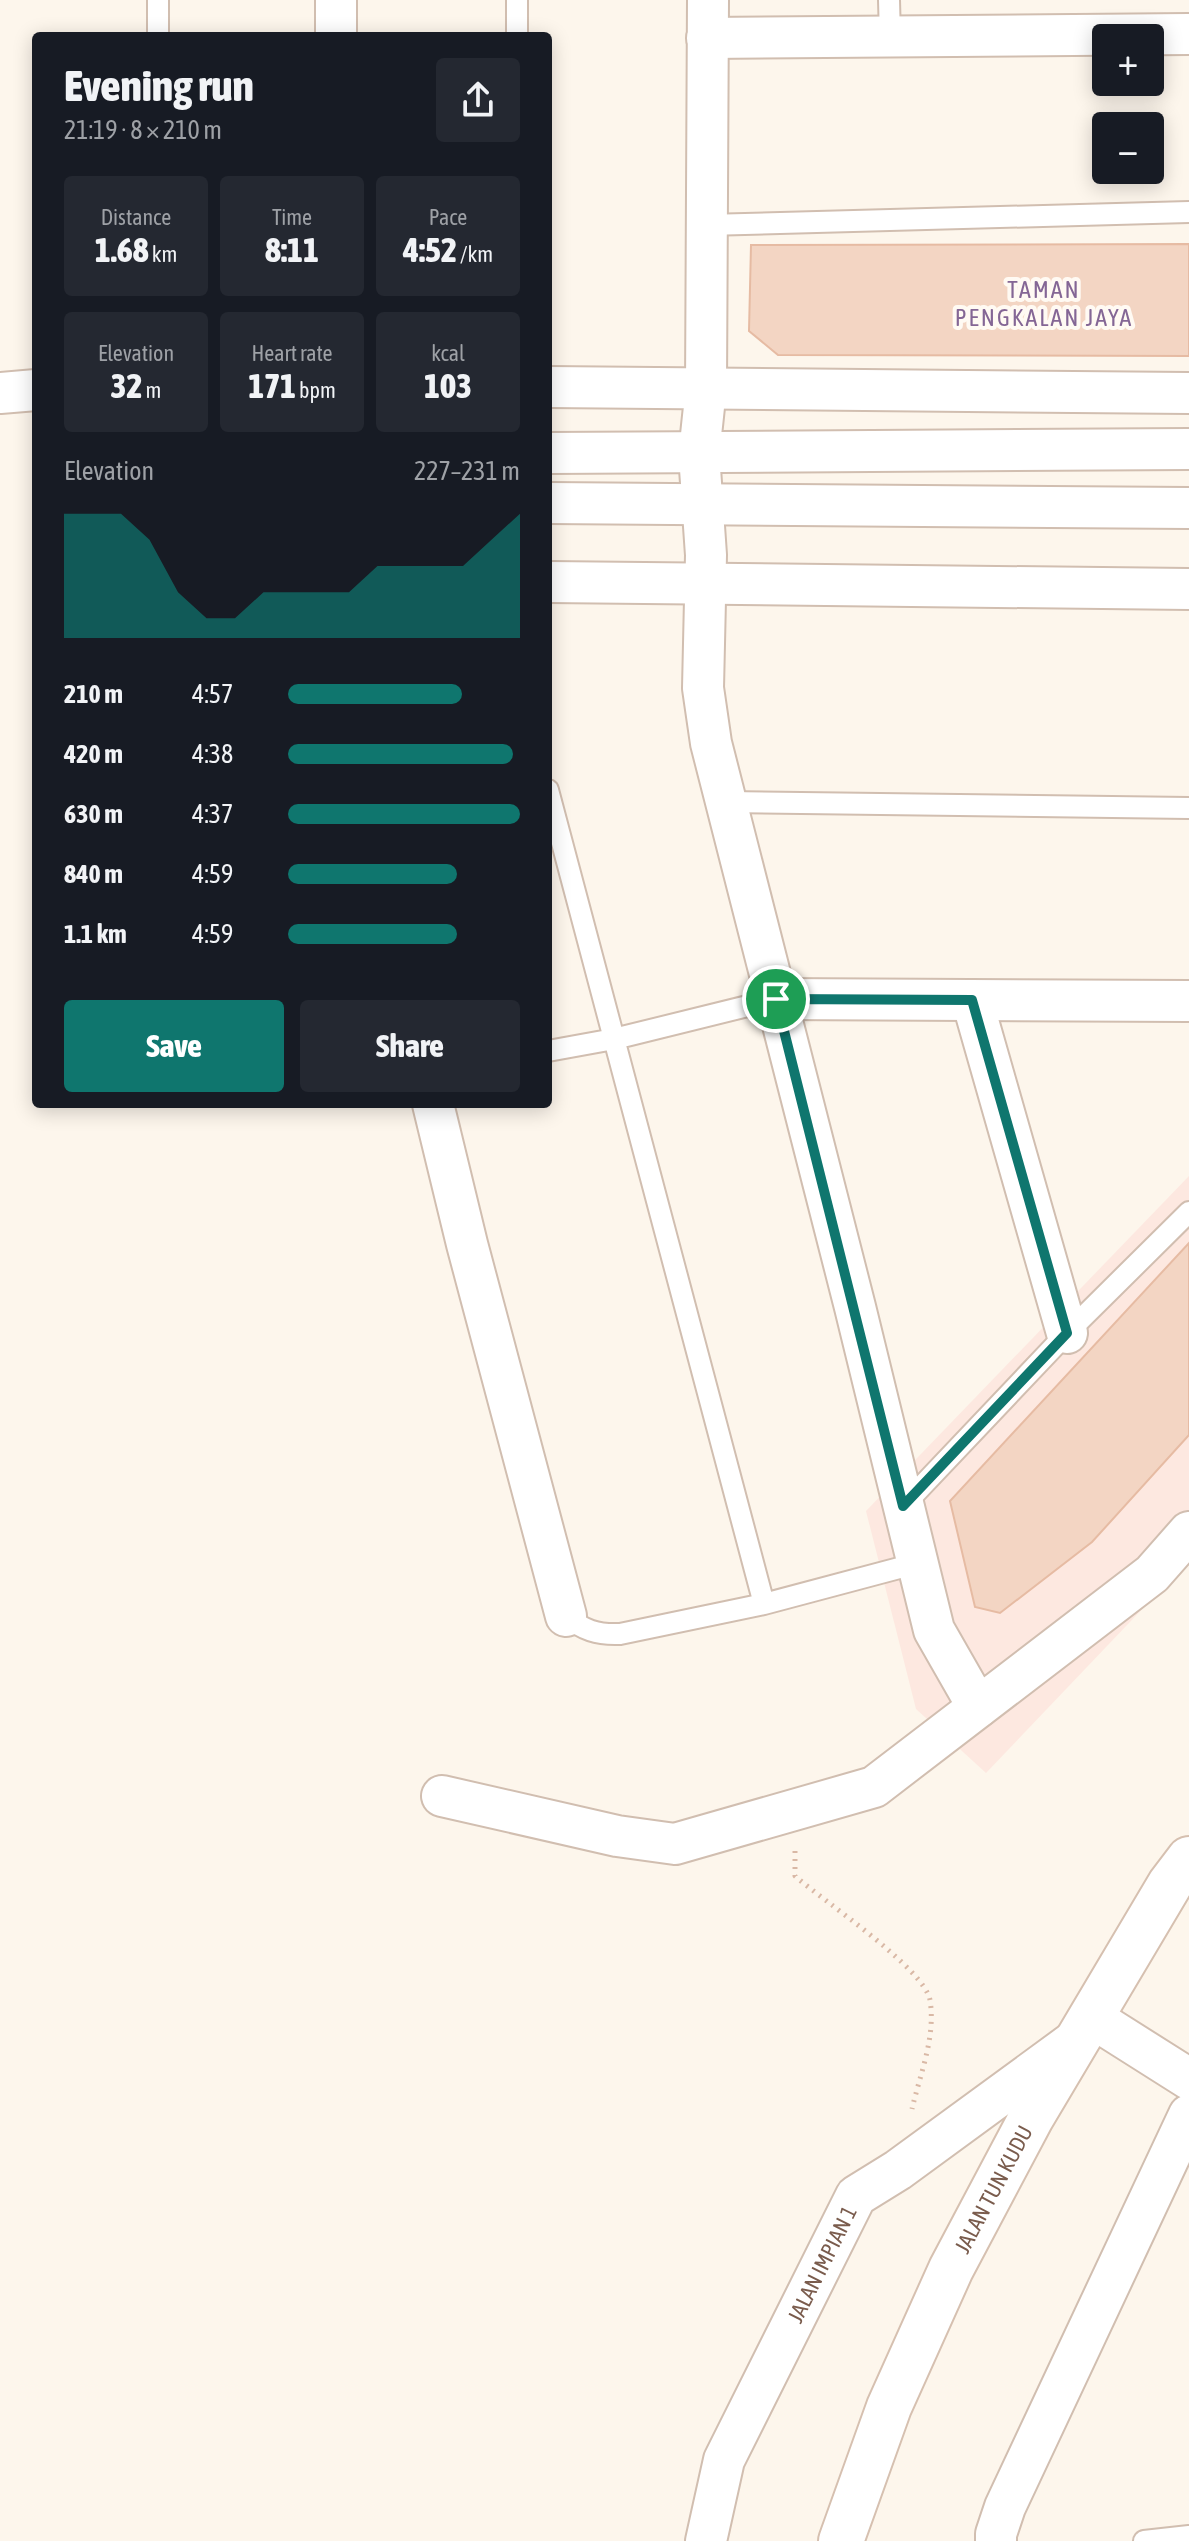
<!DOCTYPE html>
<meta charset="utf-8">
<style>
:root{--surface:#171b24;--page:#242831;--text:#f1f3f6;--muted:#9ea1a6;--accent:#0f766e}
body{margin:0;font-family:"Asap Condensed",sans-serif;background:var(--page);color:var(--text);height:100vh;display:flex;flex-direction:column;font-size:30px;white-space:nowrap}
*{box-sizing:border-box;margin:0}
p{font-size:26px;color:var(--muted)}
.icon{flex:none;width:44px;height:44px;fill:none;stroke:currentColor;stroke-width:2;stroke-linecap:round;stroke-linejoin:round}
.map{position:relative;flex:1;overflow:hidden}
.details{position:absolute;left:32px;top:32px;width:520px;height:1076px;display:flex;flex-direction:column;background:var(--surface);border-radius:8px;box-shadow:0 4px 20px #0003}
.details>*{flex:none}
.tools{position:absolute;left:1092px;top:24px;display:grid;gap:16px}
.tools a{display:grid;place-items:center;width:72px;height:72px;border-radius:8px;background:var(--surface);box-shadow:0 4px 20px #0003;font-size:40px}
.pin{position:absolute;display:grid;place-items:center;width:68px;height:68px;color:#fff;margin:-34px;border:4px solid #fff;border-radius:50%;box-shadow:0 2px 8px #0007}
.round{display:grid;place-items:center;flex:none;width:84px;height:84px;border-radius:8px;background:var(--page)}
.overview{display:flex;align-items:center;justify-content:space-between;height:136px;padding:0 32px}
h1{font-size:44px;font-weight:800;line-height:60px}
.figures{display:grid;grid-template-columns:repeat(3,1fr);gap:12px;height:136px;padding:8px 32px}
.figures div{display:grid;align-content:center;border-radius:8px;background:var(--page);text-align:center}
.figures b{font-size:34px;font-weight:800}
.figures small{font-size:22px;font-weight:400}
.figures p{font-size:22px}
.chart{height:224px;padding:16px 32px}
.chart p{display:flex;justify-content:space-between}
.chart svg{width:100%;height:144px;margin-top:8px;fill:var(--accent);opacity:.7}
.button{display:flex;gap:16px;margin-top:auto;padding:16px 32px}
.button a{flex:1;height:92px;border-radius:8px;background:var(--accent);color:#fff;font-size:32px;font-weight:800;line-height:92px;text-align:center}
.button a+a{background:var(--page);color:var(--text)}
ul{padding:0 32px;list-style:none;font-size:26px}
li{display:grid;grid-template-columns:128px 96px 1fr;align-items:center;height:60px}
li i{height:20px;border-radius:10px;background:var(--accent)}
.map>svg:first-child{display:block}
.commercial{fill:#fde8e0}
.building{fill:#f3d5c3;stroke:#e6bba3;stroke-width:2}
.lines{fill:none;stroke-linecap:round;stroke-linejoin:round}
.lane-casing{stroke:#d1beb0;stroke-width:24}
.street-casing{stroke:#d1beb0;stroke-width:44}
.secondary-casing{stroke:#d6c0b0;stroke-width:48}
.path{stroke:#d9b8a5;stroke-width:5;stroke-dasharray:2 6;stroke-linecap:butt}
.lane{stroke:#fff;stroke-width:20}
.street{stroke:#fff;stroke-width:40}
.secondary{stroke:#fff;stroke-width:44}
.route-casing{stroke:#fff;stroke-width:16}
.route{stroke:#0f766e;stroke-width:10}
.labels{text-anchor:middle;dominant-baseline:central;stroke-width:8;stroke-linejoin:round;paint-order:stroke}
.street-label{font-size:22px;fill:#7a5c4d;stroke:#fffaf3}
.neighbourhood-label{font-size:24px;letter-spacing:2px;fill:#846695;stroke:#fffaf3}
</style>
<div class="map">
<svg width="1189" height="2541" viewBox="0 0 1189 2541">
<rect width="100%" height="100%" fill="#fdf6ec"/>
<path class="commercial" d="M1189,1176v384l-203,213 -70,-64 -50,-198z"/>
<path class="building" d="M1189,244v112l-411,-1 -29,-24 2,-86z
M1189,1243v192l-97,107 -92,71 -25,-6 -25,-106z"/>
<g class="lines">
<defs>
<path id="lane" d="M158,0v36
M889,0l1,37
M517,36v-36
M706,225l483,-13
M548,790l216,814
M726,802l463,6
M548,1051l66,-12 162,-40
M903,1506l164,-173 122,-121
M566,1616c17,14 31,19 54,18l144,-30 154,-41
M1144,2541l45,-5"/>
<g id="street">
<path d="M336,0v36"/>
<path d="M708,0l-2,388 -7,66 7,101 -3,133 8,55 144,564 79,323 44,77"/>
<path d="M707,38l482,-4"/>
<path d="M548,387l641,6"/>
<path d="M0,393l36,-3"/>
<path d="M548,453l641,-4"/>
<path d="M548,503l641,5"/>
<path d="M548,582l641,7"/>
<path d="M776,999l413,2"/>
<path d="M972,1000l95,333"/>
<path d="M433,1104l34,140 99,372"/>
<path d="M442,1796l175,40 58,8 199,-57 278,-213 37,-42"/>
<path d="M1091,2017l98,62"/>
<path id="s1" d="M706,2541l18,-81 132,-264 42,-26 179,-131"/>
<path d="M996,2541v-7l9,-27 184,-392"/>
</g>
<g id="secondary">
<path id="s2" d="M841,2541l48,-134 62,-138 80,-151 139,-234 19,-25"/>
</g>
</defs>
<use href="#lane" class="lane-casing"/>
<use href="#street" class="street-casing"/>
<use href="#secondary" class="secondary-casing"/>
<path class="path" d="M795,1851v25c27,24 129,92 135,124 6,37 -10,74 -18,109"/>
<use href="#lane" class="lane"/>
<use href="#street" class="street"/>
<use href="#secondary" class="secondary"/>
</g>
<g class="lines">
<defs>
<path id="route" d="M776,999l196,1 95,333 -164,173z"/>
</defs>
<use href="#route" class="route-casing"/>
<use href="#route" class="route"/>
</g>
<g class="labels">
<g class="street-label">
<text stroke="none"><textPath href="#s2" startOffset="384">JALAN TUN KUDU</textPath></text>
<text stroke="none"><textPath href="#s1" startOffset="302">JALAN IMPIAN 1</textPath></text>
</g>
<g class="neighbourhood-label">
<text x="1044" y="289">TAMAN<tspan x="1044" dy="28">PENGKALAN JAYA</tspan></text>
</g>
</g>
</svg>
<div class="tools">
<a>+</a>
<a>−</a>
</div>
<div class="pin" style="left:776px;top:999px;background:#1e9e55"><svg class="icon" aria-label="arrive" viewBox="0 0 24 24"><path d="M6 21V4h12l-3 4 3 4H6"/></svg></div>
<section class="details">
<div class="overview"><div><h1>Evening run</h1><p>21:19 · 8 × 210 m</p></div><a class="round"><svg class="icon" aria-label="share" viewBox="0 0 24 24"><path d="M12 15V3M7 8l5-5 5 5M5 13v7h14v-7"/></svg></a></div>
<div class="figures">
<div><p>Distance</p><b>1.68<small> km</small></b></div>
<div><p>Time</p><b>8:11</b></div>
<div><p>Pace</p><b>4:52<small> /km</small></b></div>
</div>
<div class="figures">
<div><p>Elevation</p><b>32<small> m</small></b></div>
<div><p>Heart rate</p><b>171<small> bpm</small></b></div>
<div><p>kcal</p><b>103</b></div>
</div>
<div class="chart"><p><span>Elevation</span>227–231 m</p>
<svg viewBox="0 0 160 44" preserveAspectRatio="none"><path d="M0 44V6L10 6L20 6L30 14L40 30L50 38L60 38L70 30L80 30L90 30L100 30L110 22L120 22L130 22L140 22L150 14L160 6V44z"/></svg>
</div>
<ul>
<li><b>210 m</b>4:57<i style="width:75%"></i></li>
<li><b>420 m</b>4:38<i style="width:97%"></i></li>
<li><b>630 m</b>4:37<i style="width:100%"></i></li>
<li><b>840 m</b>4:59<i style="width:73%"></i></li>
<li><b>1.1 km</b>4:59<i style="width:73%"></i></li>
</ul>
<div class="button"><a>Save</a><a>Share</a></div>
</section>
</div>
